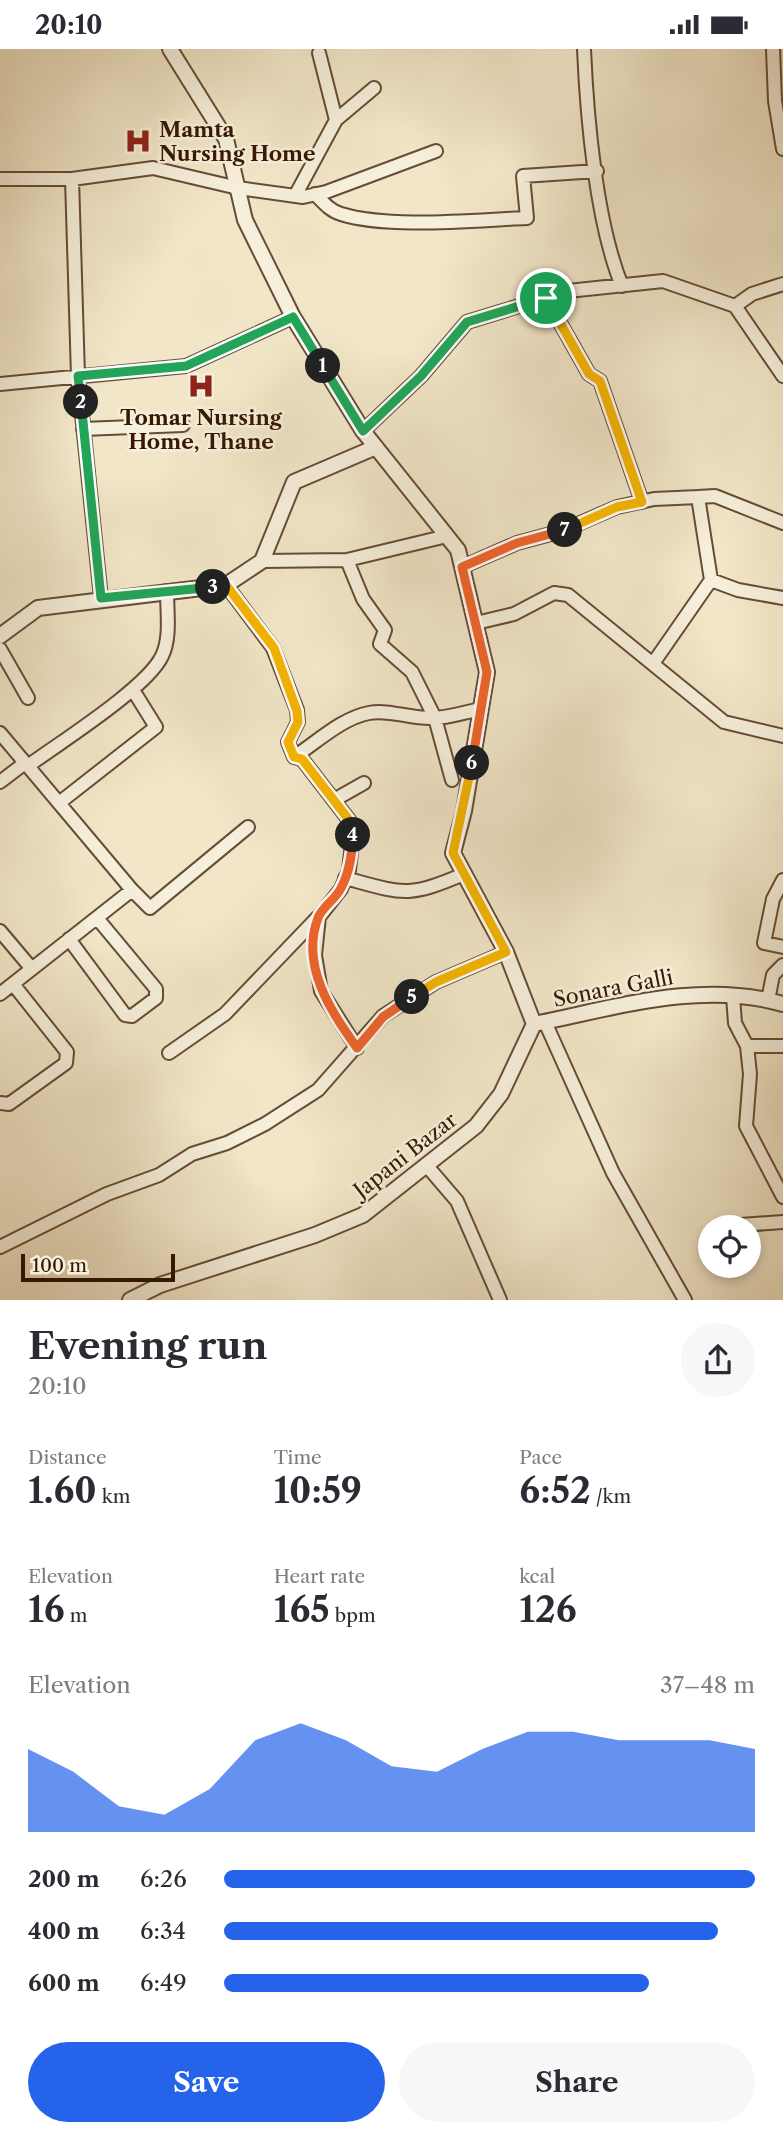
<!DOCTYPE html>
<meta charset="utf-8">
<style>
:root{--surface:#fff;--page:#f7f7f7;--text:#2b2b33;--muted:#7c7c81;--accent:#2563eb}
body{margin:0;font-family:"Libre Caslon Text",serif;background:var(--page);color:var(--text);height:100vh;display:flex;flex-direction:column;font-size:26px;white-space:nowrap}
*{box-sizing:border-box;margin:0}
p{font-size:23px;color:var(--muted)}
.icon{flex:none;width:38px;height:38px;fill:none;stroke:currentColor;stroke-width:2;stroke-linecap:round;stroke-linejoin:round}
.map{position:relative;height:1251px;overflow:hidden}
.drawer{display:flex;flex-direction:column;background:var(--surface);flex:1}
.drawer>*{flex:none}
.controls{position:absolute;left:698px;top:1166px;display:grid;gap:14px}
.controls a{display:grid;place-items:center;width:63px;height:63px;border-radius:50%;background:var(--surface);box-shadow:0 4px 10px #0003;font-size:35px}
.scale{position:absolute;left:21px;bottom:18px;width:154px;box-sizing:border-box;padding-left:7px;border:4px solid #371803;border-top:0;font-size:19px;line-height:24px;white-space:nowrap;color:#371803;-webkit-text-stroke:5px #f6efdb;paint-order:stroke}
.pin{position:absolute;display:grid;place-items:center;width:60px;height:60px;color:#fff;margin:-30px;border:4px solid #fff;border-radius:50%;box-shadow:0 2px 7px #0007}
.km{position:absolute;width:35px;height:35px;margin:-18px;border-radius:50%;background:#222;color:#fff;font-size:19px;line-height:35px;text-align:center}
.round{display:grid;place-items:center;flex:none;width:74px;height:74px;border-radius:37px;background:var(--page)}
.summary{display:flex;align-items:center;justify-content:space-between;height:119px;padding:0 28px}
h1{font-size:38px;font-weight:700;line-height:52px}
.metrics{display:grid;grid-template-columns:repeat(3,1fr);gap:10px;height:119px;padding:7px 28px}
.metrics div{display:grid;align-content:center}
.metrics b{font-size:35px;font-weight:700}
.metrics small{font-size:19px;font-weight:400}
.metrics p{font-size:19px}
.chart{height:196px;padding:14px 28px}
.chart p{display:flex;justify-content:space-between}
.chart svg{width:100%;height:126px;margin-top:7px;fill:var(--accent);opacity:.7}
.button{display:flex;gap:14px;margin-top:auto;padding:14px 28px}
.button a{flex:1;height:80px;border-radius:42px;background:var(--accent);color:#fff;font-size:28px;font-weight:700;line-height:80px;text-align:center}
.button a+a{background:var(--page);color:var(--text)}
ul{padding:0 28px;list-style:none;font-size:23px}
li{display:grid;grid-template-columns:112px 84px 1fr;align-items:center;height:52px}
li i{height:18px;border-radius:9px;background:var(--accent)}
.status{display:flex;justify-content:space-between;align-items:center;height:49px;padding:0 35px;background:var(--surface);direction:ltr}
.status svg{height:19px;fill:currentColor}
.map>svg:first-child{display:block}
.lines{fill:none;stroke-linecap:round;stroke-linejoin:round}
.minor-casing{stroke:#664c34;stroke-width:16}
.tertiary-casing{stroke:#664c34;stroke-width:18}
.minor{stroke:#f6efdb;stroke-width:12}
.tertiary{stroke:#f6efdb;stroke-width:14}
.split-1-casing{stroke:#fff;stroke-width:14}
.split-2-casing{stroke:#fff;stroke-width:14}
.split-3-casing{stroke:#fff;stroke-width:14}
.split-4-casing{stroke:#fff;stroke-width:14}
.split-5-casing{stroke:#fff;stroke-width:14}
.split-6-casing{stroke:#fff;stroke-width:14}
.split-7-casing{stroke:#fff;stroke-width:14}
.split-8-casing{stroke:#fff;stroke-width:14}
.split-1{stroke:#22a559;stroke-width:9}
.split-2{stroke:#22a559;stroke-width:9}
.split-3{stroke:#22a559;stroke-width:9}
.split-4{stroke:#f5b400;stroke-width:9}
.split-5{stroke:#f0652b;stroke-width:9}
.split-6{stroke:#f5b400;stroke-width:9}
.split-7{stroke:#f0652b;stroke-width:9}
.split-8{stroke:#f5b400;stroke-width:9}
.labels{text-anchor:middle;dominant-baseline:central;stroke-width:5;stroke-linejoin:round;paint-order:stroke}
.poi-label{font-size:21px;font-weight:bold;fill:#371803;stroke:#f6efdb;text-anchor:start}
.street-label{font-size:21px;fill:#371803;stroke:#f6efdb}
</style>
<div class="status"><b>20:10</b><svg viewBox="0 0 49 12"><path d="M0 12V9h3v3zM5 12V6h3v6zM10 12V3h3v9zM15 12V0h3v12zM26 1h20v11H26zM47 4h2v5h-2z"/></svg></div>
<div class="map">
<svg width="783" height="1251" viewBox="0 0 783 1251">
<rect width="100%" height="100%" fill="#f1e6c8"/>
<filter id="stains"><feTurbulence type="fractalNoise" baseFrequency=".00286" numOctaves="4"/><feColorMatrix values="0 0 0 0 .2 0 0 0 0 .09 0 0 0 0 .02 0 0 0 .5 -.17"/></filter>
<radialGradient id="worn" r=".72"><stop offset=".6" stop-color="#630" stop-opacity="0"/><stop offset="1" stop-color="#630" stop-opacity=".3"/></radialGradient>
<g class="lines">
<defs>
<path id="minor" d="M584,0c3,69 12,173 38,237
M773,0l2,52 8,48
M336,71l38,-32
M0,130h72l81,-11 85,20 65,9 23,-5 110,-41
M72,130l6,197 23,222
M315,145c8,8 15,17 26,20 48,15 134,6 186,4l-4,-42 74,-5
M295,147l41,-76 -17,-67
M546,249l43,76 11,7 42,121
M735,257l17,-12 31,-10
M0,335l186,-18 107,-49
M83,380l100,-4
M363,382l58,-55 46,-54 101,-31 95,-10 72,25 48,70
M698,448l17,-1 68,27
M347,511l16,39 22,31 -5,14 32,28 23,46 17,62
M262,512l85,-1 100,-24
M462,518l55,-24 45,-12 55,-24 37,-8 44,-2 13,83 27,10 45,8
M226,536l47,63 24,62 1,12 -10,20 6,15 8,2 47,61 4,15 -4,35 -8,19 -22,28 -4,38 6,36 36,57
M476,574l38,-9 40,-21 14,2 156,127 59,14
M0,600l28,49
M654,613l57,-82
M0,684l132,157 -132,104
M294,708c23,-15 48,-39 75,-44 21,-4 41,6 64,5 15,0 32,-6 48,-9
M28,717c31,-23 119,-78 134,-110 9,-18 5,-44 5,-65
M0,733l25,-19
M334,751l30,-17
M59,754l97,-76 -23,-37
M345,829c59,16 62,20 119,-4
M783,831l-10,19 -9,44 19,4
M132,841l18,18 98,-81
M0,882l32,38
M69,890l56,76 7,1 24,-18v-9l-59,-71
M733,947l2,27 12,23 3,28 -4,52 37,71
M768,951l5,-25 10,-10
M545,973l68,151 72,127
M747,997h36
M169,1004l56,-39 93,-97
M0,1054l9,1 57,-41 1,-11 -54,-68
M427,1117l30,35 43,99
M727,1177l56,-4
M0,1198l107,-53 52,-19 33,-21 35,-11 38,-19 53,-34 65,-74 53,-34 70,-30"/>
<path id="tertiary" d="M170,0l56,90 19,81 48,97 70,114 95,119 29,122 -23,139 -11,42 53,99 28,72
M0,587l38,-28 188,-23 36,-24 32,-79 82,-35
M534,975c81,-16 166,-44 249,-20
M130,1251l30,-15 155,-50 48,-20 113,-89 25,-32 33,-70"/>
</defs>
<use href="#minor" class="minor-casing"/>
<use href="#tertiary" class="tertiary-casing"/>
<use href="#minor" class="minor"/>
<use href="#tertiary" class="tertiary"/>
</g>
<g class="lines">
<defs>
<path id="split-1" d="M323,317l40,65 58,-55 46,-54 79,-24"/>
<path id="split-2" d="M81,353l-3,-26 108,-10 107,-49 30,49"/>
<path id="split-3" d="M81,353l20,196 112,-11"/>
<path id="split-4" d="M213,538l13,-2 48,63 23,63 1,11 -10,20 6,15 8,2 47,61 4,15"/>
<path id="split-5" d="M353,786c-1,18 -3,37 -12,53 -5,11 -19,19 -23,30 -18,48 13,93 39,130l26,-31 29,-20"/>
<path id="split-6" d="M412,948l24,-15 70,-30 -53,-99 19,-90"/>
<path id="split-7" d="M472,714l15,-91 -25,-105 55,-24 48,-13"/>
<path id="split-8" d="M546,249l43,76 11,7 42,121 -25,5 -52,23"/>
</defs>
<use href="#split-1" class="split-1-casing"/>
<use href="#split-2" class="split-2-casing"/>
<use href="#split-3" class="split-3-casing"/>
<use href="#split-4" class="split-4-casing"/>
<use href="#split-5" class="split-5-casing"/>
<use href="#split-6" class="split-6-casing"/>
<use href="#split-7" class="split-7-casing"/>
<use href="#split-8" class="split-8-casing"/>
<use href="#split-1" class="split-1"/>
<use href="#split-2" class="split-2"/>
<use href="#split-3" class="split-3"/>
<use href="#split-4" class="split-4"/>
<use href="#split-5" class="split-5"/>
<use href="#split-6" class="split-6"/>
<use href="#split-7" class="split-7"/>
<use href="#split-8" class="split-8"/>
</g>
<defs>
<symbol id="hospital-bare" viewBox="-9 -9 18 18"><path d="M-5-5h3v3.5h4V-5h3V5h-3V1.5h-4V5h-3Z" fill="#8f2418" stroke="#f6efdb" stroke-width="2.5" paint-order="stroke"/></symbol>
</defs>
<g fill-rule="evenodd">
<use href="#hospital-bare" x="119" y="73" width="38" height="38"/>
<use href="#hospital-bare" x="182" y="318" width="38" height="38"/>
</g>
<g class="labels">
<g class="poi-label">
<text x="159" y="80">Mamta<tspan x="159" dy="24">Nursing Home</tspan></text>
<text x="201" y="368" text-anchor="middle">Tomar Nursing<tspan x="201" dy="24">Home, Thane</tspan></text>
</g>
<g class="street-label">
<text transform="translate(613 939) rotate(-11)">Sonara Galli</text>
<text transform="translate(405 1106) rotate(-38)">Japani Bazar</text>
</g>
</g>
<rect width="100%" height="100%" filter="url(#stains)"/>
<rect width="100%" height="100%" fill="url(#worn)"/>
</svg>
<div class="controls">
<a><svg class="icon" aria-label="locate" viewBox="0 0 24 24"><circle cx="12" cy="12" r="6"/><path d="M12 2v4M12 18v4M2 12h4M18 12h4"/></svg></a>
</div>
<div class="scale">100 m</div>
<div class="pin" style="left:546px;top:249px;background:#1e9e55"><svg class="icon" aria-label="arrive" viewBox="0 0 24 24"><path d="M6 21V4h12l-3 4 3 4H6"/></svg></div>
<b class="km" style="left:323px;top:317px">1</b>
<b class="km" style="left:81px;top:353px">2</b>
<b class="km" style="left:213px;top:538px">3</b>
<b class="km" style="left:353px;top:786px">4</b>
<b class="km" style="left:412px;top:948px">5</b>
<b class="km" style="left:472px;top:714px">6</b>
<b class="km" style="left:565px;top:481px">7</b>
</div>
<section class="drawer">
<div class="summary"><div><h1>Evening run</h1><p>20:10</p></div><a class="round"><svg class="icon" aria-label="share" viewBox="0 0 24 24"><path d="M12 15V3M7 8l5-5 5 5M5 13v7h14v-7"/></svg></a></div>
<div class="metrics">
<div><p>Distance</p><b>1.60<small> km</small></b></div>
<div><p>Time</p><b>10:59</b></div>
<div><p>Pace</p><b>6:52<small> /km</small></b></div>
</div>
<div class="metrics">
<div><p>Elevation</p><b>16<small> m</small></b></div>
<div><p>Heart rate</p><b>165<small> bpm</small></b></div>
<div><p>kcal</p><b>126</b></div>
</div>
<div class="chart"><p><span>Elevation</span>37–48 m</p>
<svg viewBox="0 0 160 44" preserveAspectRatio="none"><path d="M0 44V15L10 23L20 35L30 38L40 29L50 12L60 6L70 12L80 21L90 23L100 15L110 9L120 9L130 12L140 12L150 12L160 15V44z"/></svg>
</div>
<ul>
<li><b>200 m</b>6:26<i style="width:100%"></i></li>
<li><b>400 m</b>6:34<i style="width:93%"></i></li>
<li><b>600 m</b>6:49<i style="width:80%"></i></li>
</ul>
<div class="button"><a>Save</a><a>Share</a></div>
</section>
